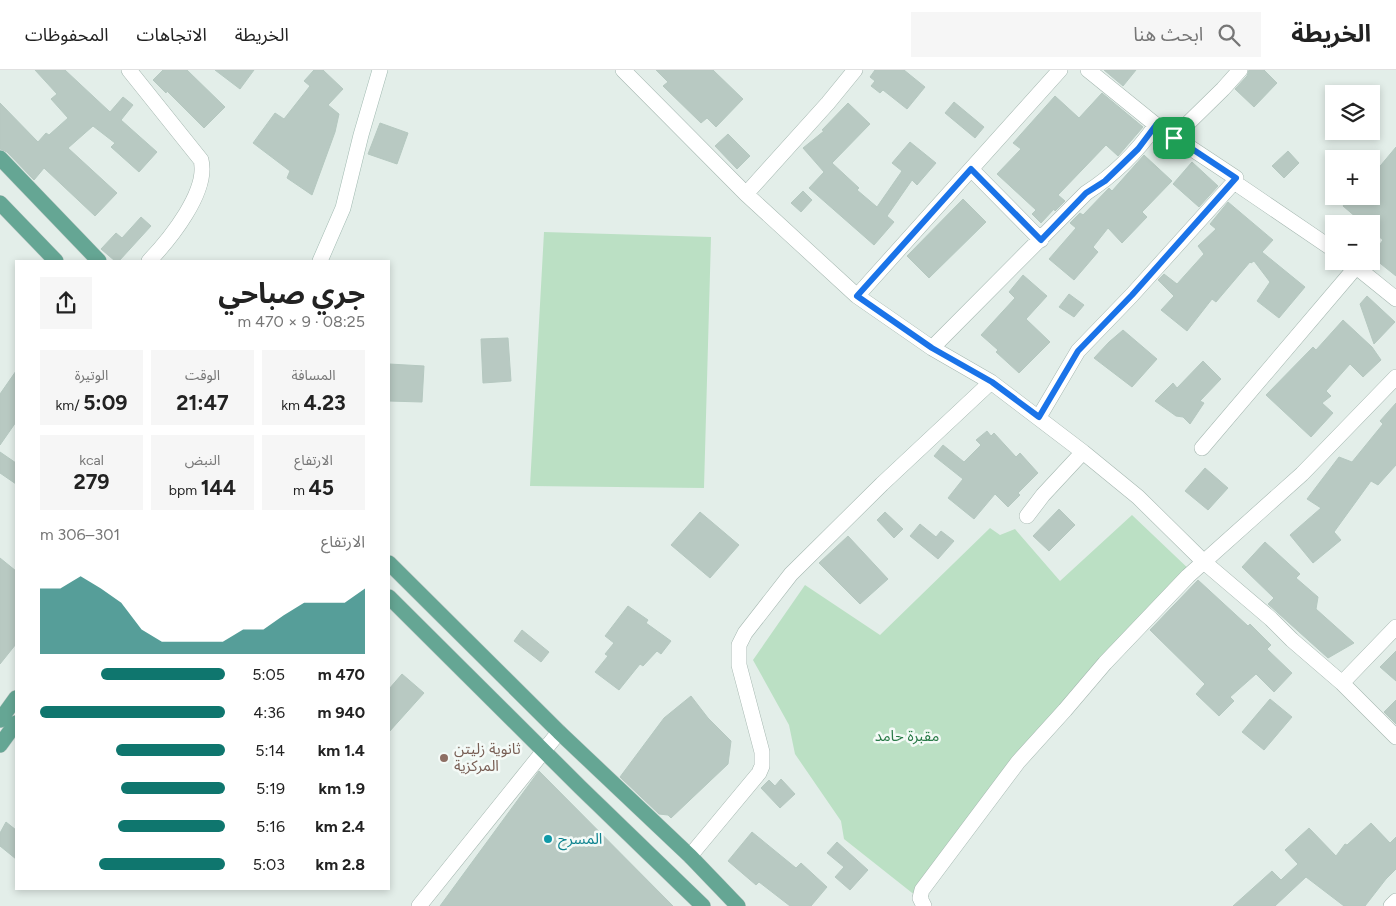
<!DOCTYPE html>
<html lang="ar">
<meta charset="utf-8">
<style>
:root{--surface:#fff;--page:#f6f6f6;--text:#222;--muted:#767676;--line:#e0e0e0;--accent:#0f766e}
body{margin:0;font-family:Figtree,"Noto Sans Arabic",sans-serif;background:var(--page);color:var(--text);direction:rtl;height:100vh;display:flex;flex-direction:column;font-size:19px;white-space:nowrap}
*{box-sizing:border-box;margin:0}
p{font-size:16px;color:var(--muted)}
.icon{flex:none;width:28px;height:28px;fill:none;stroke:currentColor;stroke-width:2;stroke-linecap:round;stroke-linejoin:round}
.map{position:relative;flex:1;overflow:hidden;direction:ltr}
.sheet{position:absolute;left:15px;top:190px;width:375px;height:630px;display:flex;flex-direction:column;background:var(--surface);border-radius:0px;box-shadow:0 2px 8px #0003;direction:rtl}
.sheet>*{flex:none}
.controls{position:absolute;left:1325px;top:15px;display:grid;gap:10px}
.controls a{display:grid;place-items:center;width:55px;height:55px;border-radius:0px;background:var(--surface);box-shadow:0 2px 8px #0003;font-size:25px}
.pin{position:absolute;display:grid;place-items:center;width:42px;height:42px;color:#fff;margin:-21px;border-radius:10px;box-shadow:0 2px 8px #0006}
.round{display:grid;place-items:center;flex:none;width:52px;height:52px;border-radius:0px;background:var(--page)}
.summary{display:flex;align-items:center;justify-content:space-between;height:85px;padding:0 25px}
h1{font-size:28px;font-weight:700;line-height:38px}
.metrics{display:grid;grid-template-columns:repeat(3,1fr);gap:8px;height:85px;padding:5px 25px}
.metrics div{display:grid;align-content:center;border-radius:0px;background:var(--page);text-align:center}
.metrics b{font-size:21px;font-weight:700}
.metrics small{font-size:14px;font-weight:400}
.metrics p{font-size:14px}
.chart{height:140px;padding:10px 25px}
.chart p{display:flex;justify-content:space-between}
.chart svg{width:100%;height:90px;margin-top:5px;fill:var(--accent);opacity:.7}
ul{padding:0 25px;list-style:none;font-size:16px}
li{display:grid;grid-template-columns:80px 60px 1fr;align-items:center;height:38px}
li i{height:12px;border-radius:6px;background:var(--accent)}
header{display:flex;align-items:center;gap:30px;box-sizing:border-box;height:70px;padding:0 25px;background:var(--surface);border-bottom:1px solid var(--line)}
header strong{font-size:24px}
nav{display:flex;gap:28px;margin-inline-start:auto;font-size:18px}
.search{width:350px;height:45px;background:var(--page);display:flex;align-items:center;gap:12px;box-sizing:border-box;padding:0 18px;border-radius:0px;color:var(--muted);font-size:19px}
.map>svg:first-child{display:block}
.green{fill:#bbe0c4}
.building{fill:#b8c9c2;stroke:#b5c8c0}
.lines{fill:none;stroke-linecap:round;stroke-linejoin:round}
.minor-casing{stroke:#a5b7b0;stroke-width:16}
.secondary-casing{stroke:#a1bab1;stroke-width:16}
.primary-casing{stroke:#c1cac7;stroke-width:16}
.minor{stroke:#fff;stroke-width:15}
.secondary{stroke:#fff;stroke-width:15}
.primary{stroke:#65a694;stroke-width:15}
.route-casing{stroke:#fff;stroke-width:10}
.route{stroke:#1a73e8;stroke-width:6}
.education-dot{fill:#8d6e63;stroke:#f4faf7;stroke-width:2}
.culture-dot{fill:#0f9aa8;stroke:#f4faf7;stroke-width:2}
.labels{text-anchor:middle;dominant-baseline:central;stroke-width:5;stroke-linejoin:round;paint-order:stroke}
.park-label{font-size:15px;fill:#297a47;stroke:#f4faf7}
.education-label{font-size:15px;fill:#785e54;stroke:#f4faf7;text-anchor:start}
.culture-label{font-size:15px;fill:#0d838f;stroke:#f4faf7;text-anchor:start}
</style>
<header>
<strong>الخريطة</strong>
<div class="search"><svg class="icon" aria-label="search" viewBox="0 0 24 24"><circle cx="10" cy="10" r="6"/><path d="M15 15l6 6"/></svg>ابحث هنا</div>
<nav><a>الخريطة</a><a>الاتجاهات</a><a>المحفوظات</a></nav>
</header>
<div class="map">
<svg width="1396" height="836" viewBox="0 0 1396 836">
<rect width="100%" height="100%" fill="#e3eee9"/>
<path class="green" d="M544,162l167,5 -7,251 -174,-2z
M1132,445l61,58 -172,181 -105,142 -72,-57 -3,-18 -46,-67 -6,-29 -36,-65 52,-75 75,50 110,-107 10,7 15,-6 45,52z"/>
<path class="building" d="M35,0h30l45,42 13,-15 10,8 -12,15 36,32 -18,20 -28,-25 4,-4 -22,-17 -25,22 49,45 -22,23 -51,-48 -10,12 -27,-28 -7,-3v-46l38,39 8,-9 3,2 19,-17 -17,-19 6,-5z
M163,0h24l38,37 -21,21 -37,-37 -1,2 -13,-13z
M215,0h39l-14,19z
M314,0h9l20,19 -15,16 11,9 -4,18 -23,63 -25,-17 3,-7 -37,-28 22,-30 9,6 26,-33 -6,-5z
M656,0h57l30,29 -27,28 -9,-9 -6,5 -38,-37 5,-4z
M875,0h29l21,17 -18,22 -24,-19 -3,3 -9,-7 4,-5 -5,-4z
M1104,0h32l-13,16z
M1249,0h15l13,13 -23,24 -19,-18 12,-13z
M1102,23l41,34 -25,29 -12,-11 -48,50 7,6 -10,10 -1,-2 -13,14 -9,-9 4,-4 -39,-36 24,-25 -8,-6 42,-47 24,22z
M954,32l30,25 -9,11 -30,-25z
M848,33l22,21 -38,39 27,25 -2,2 20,17 25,-36 -10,-8 18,-21 26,21 -19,22 -5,-5 -25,36 7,6 -20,23 -65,-57 15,-16 -21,-24 21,-17 -2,-1z
M380,53l28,10 -11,31 -29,-10z
M728,64l22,22 -13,13 -22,-23z
M1396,77v129l-25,-20 12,-16 -12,-10v-6h-7l-21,-18 8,-10h20v-30l5,5z
M1288,81l11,12 -15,15 -12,-12z
M1144,85l28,26 -30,31 5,5 -25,26 -14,-15 -15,19 5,5 -24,28 -25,-21 27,-31 -6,-5 10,-10 3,2 26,-27 3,3z
M1192,92l26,24 -19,21 -26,-23z
M803,121l9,9 -11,12 -10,-9z
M963,129l23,23 -57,56 -22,-22z
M1228,132l45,38 -11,12 43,35 -26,31 -22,-17 13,-19 -16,-21 -3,2 -1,-1 -34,40 -4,-3 -25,32 -26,-21 13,-14 -16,-16 6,-6 13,10 27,-30 -6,-8 18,-17 -6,-5z
M141,147l10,9 -32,35h-4l-14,-12 15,-16 6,5z
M1023,205l24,21 -21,23 24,23 -31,31 -23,-21 2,-2 -17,-15 34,-37 -6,-6z
M1069,224l15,11 -10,12 -15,-10z
M1367,226l28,26 -21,22 -14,-40z
M1343,250l29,27 9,13 -18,17 -13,-13 -24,27 5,5 -9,7 11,10 -22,24 -45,-42 47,-48 3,3z
M1123,260l34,29 -25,28 -38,-29 15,-16z
M508,268l3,43 -28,2 -2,-44z
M1203,291l18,18 -21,22 4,2 -14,21 -7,-7 -7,-1 -21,-15 18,-18 4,5z
M389,294l35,2 -2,36 -33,-1z
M16,301v51l-16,23v-51z
M1396,333v62l-18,20 -7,-4 -37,51 7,8 -28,23 -23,-28 31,-27 -14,-9 32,-42 13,5 31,-38 -3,-3z
M987,361l4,5 3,-3 22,24 4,-4 18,20 -20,20 2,2 -12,12 -13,-13 -21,25 -26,-21 15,-19 -29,-23 9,-11 21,17 17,-17 -5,-5z
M0,382l16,11v21l-16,-11z
M1205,398l23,20 -20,22 -23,-19z
M1059,439l16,16 -26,26 -16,-15z
M700,442l39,33 -29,33 -39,-33z
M885,442l18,17 -9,9 -17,-18z
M920,454l16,13 5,-6 13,10 -16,18 -28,-23z
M848,466l40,43 -28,25 -41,-41z
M1265,472l35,32 -4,4 22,19 -2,12 38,34 -26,15 -60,-54 6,-6 -32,-31z
M0,488l16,13v73l-16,20z
M1198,510l50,46 2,-2 21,21 -4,4 25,24 -18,19 -18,-18 -26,23 4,4 -15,15 -23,-22 9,-10 -55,-54z
M628,536l20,14 -2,3 25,18 -10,13 -4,-3 -14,15 -3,-2 -21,26 -24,-18 13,-16 -3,-2 9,-11 -9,-7z
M522,560l27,22 -8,10 -27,-21z
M1396,581v30l-16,-14z
M402,604l22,19 -35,39v-43z
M691,626l17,22 23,23 -3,23 -57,54 -3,-3 -9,-1 -39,-37 44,-59z
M1270,629l22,18 -28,33 -22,-18z
M1396,630v24l-12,-12z
M539,701l134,135h-233z
M781,709l14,15 -15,14 -19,-20 8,-8 6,6z
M6,752l10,8v29l-16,-13v-13z
M1371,753l19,20 6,-6v32l-10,10 -21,27h-21l-38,-29 -31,29h-42l39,-35 9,9 17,-16 -13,-14 24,-22 27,28 9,-12 2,1z
M752,762l44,36 5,-5 26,24 -16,19h-21l-31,-24 -3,3 -28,-24z
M837,772l31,28 -18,20 -15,-13 9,-10 -17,-14z"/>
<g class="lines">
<defs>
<path id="minor" d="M129,0l72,90c8,31 -31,79 -52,101
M623,0l123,124 111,102 75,52 59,34 92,70 55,45 66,65 67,57 21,21 50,43 54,54
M1088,0l68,55 80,53 -2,4 100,68
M1174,67l49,-48 17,-19
M971,99l70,71
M746,124l82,-91 27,-33
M1349,191l47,38
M857,226l203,-226
M932,278l154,-155c28,-18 51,-41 70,-68
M1039,347l39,-66 54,-56 102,-113
M1202,378l154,-181
M1027,446l16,-21 40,-43
M1342,613l54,-56
M690,786l69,-83 3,-7v-14l-23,-87v-20l6,-12 46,-59 91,-90 109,-102
M419,836l140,-174
M924,836l-4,-8 2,-8 96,-128 47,-52 40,-47 83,-87 114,-102 94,-97
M1391,836l5,-5"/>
<path id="secondary" d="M320,191l23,-53 18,-73 19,-65"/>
<path id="primary" d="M0,88l99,103
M0,133l56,58
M389,493l170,169 131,124 48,50
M389,527l191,190 123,119
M0,650l16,-22
M0,675l16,-22"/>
</defs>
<use href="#minor" class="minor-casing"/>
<use href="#secondary" class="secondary-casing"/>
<use href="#primary" class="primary-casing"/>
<use href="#minor" class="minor"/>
<use href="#secondary" class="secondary"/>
<use href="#primary" class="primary"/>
</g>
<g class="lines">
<defs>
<path id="route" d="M1156,55l80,53 -104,117 -54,56 -39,66 -47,-35 -60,-34 -75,-52 114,-127 70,71 45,-47 19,-12 33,-32z"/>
</defs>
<use href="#route" class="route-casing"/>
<use href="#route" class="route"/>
</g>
<circle class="education-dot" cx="444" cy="688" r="5"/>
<circle class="culture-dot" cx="548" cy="769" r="5"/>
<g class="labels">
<g class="park-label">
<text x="907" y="666">مقبرة حامد</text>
</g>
<g class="education-label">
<text x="454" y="679">ثانوية زليتن<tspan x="454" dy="17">المركزية</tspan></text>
</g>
<g class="culture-label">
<text x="558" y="769">المسرح</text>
</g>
</g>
</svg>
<div class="controls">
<a><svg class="icon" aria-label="layers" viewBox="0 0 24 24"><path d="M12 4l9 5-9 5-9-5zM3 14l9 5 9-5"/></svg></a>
<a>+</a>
<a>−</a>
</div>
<div class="pin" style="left:1174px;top:68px;background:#1e9e55"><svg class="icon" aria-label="arrive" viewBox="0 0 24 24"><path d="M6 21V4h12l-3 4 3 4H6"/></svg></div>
<section class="sheet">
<div class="summary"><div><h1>جري صباحي</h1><p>08:25 · 9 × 470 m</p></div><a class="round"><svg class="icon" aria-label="share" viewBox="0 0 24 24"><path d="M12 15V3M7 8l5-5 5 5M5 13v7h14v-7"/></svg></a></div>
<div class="metrics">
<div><p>المسافة</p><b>4.23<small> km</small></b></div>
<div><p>الوقت</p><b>21:47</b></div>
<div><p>الوتيرة</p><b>5:09<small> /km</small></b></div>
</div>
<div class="metrics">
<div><p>الارتفاع</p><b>45<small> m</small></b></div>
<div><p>النبض</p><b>144<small> bpm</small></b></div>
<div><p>kcal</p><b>279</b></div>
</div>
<div class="chart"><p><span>الارتفاع</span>301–306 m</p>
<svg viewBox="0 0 160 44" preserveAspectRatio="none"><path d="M0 44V12L10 12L20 6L30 12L40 19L50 32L60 38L70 38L80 38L90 38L100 32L110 32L120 25L130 19L140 19L150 19L160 12V44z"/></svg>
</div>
<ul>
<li><b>470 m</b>5:05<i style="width:67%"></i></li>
<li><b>940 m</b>4:36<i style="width:100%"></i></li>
<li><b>1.4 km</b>5:14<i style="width:59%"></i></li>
<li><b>1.9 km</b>5:19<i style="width:56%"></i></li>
<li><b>2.4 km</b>5:16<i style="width:58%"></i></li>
<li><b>2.8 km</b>5:03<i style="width:68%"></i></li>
</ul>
</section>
</div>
